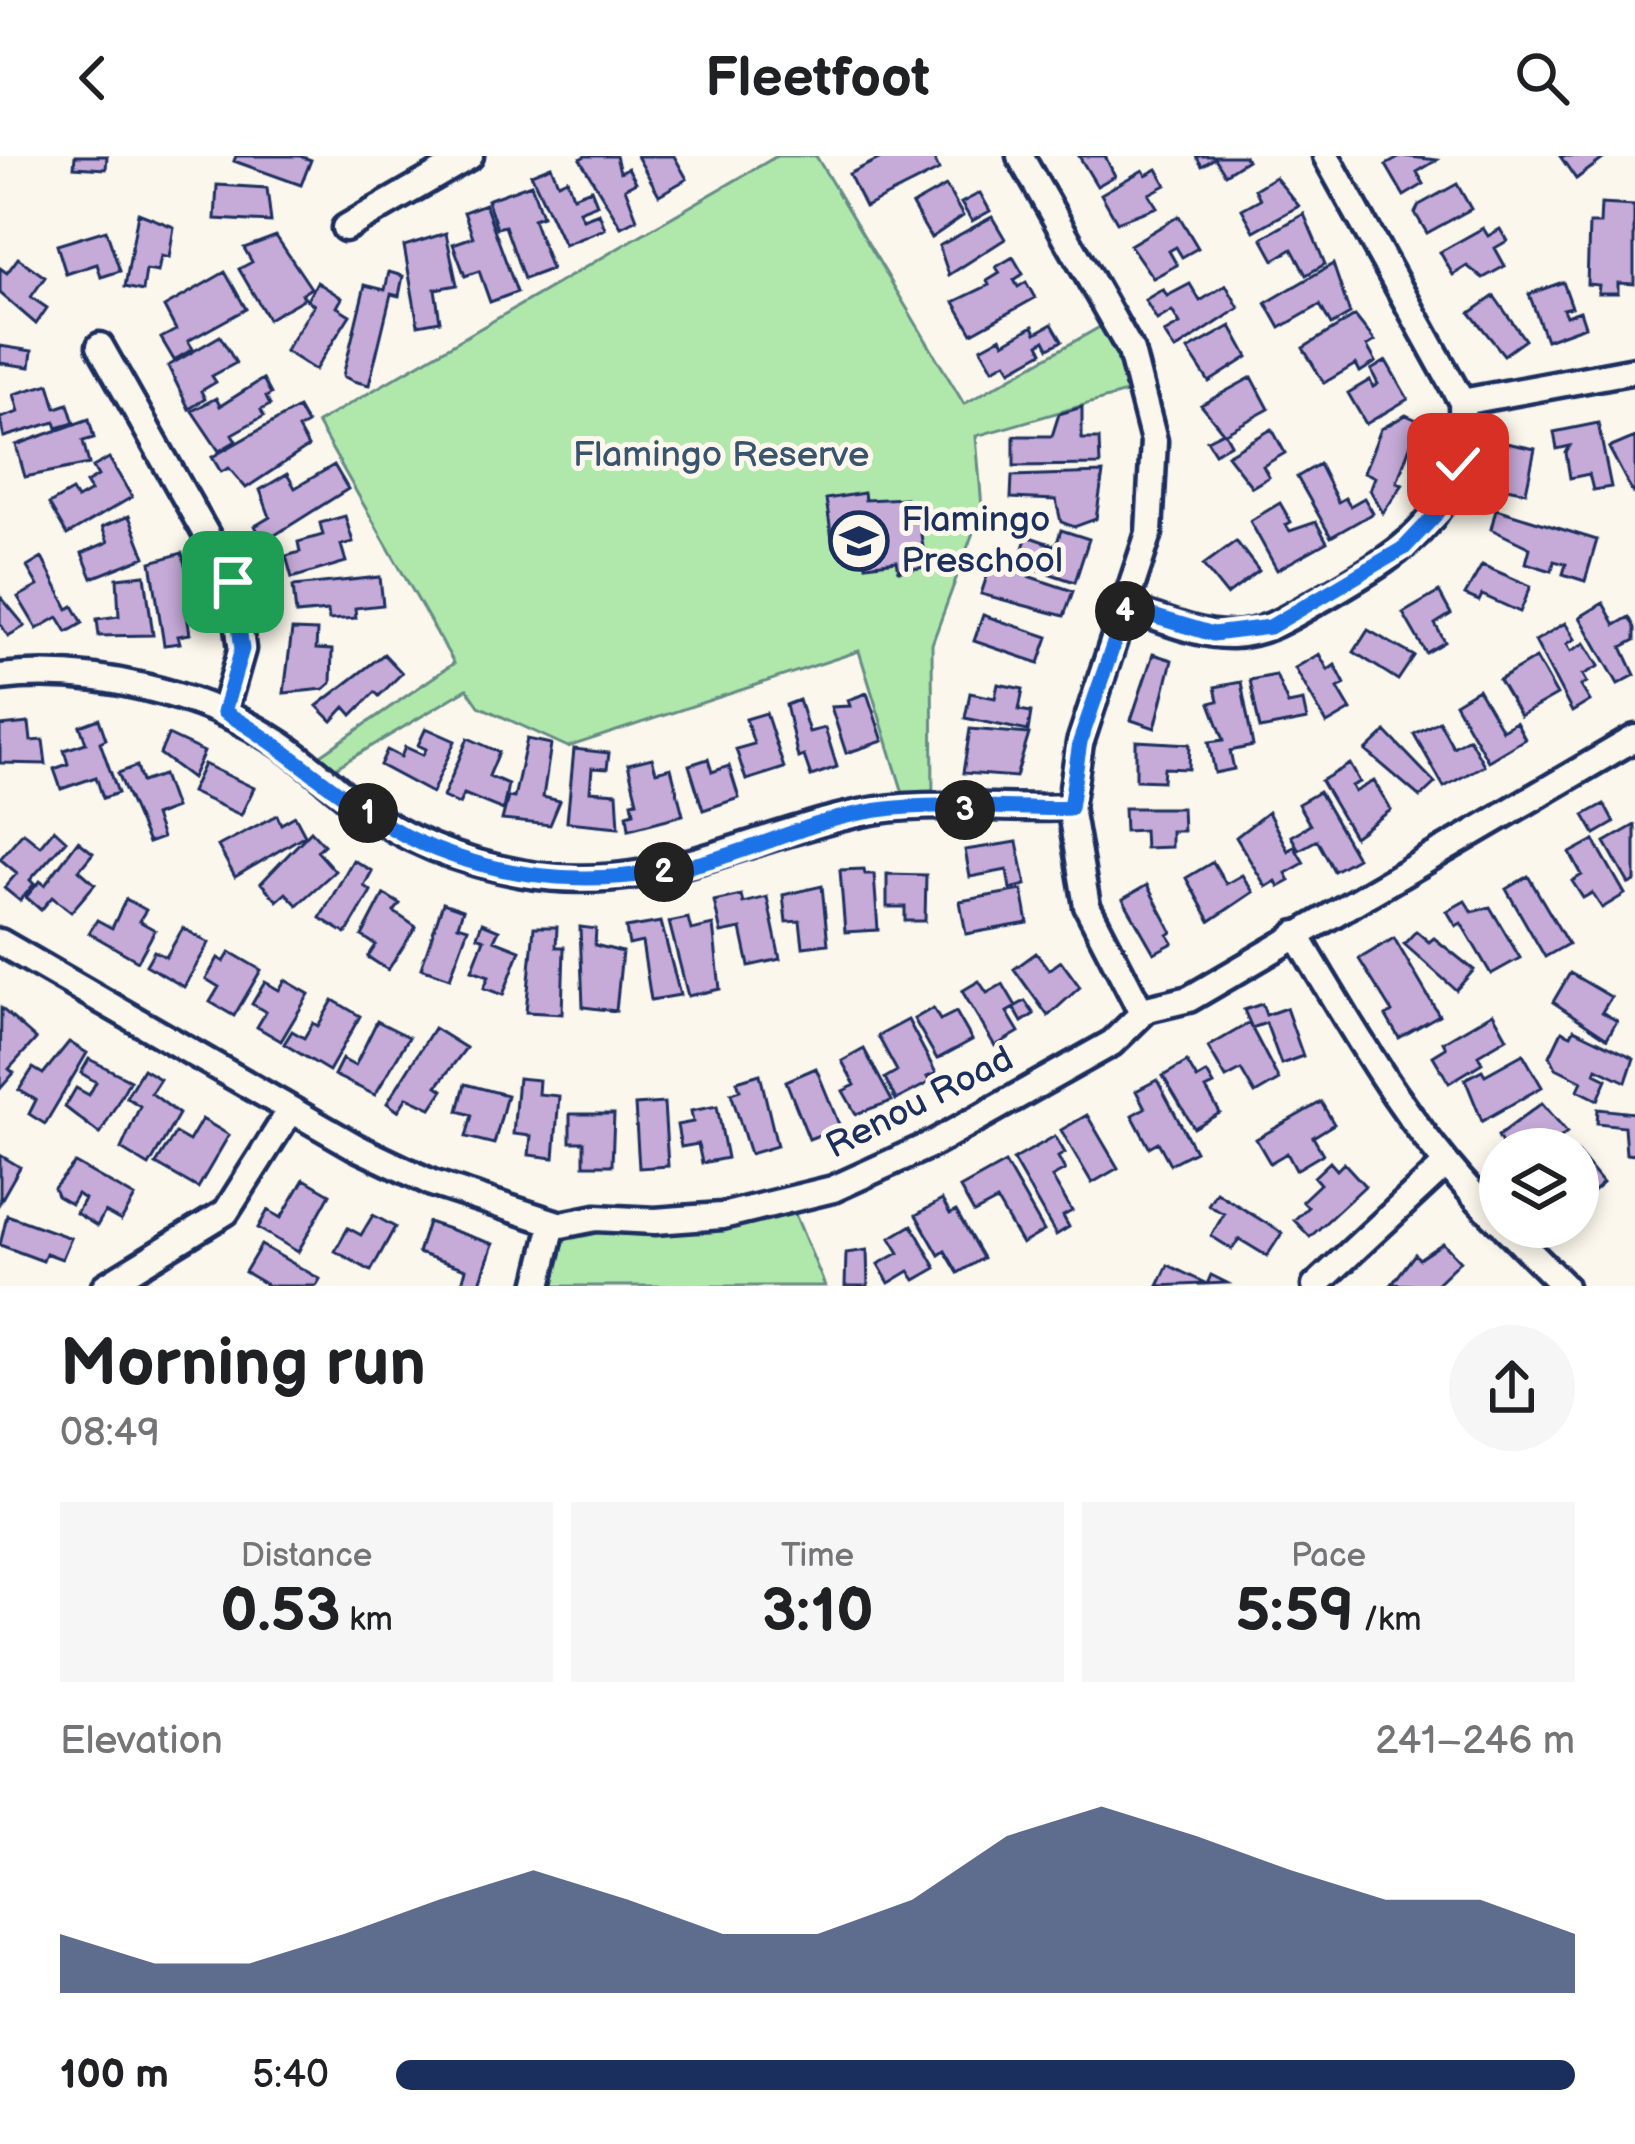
<!DOCTYPE html>
<meta charset="utf-8">
<style>
:root{--surface:#fff;--page:#f6f6f6;--text:#202124;--muted:#757577;--accent:#1b2f5e}
body{margin:0;font-family:"Balsamiq Sans",sans-serif;background:var(--page);color:var(--text);height:100vh;display:flex;flex-direction:column;font-size:45px;white-space:nowrap}
*{box-sizing:border-box;margin:0}
p{font-size:39px;color:var(--muted)}
.icon{flex:none;width:66px;height:66px;fill:none;stroke:currentColor;stroke-width:2;stroke-linecap:round;stroke-linejoin:round}
.map{position:relative;height:1130px;overflow:hidden}
.details{display:flex;flex-direction:column;background:var(--surface);flex:1}
.details>*{flex:none}
.controls{position:absolute;left:1479px;top:972px;display:grid;gap:24px}
.controls a{display:grid;place-items:center;width:120px;height:120px;border-radius:50%;background:var(--surface);box-shadow:0 6px 18px #0003;font-size:60px}
.pin{position:absolute;display:grid;place-items:center;width:102px;height:102px;color:#fff;margin:-51px;border-radius:24px;box-shadow:0 6px 18px #0006}
.km{position:absolute;width:60px;height:60px;margin:-30px;border-radius:50%;background:#222;color:#fff;font-size:33px;line-height:60px;text-align:center}
.round{display:grid;place-items:center;flex:none;width:126px;height:126px;border-radius:63px;background:var(--page)}
.headline{display:flex;align-items:center;justify-content:space-between;height:204px;padding:0 60px}
h1{font-size:66px;font-weight:600;line-height:90px}
.stats{display:grid;grid-template-columns:repeat(3,1fr);gap:18px;height:204px;padding:12px 60px}
.stats div{display:grid;align-content:center;border-radius:0px;background:var(--page);text-align:center}
.stats b{font-size:60px;font-weight:600}
.stats small{font-size:33px;font-weight:400}
.stats p{font-size:33px}
.chart{height:336px;padding:24px 60px}
.chart p{display:flex;justify-content:space-between}
.chart svg{width:100%;height:216px;margin-top:12px;fill:var(--accent);opacity:.7}
ul{padding:0 60px;list-style:none;font-size:39px}
li{display:grid;grid-template-columns:192px 144px 1fr;align-items:center;height:90px}
li i{height:30px;border-radius:15px;background:var(--accent)}
header{display:flex;justify-content:space-between;align-items:center;height:156px;padding:0 60px;background:var(--surface);font-size:54px;font-weight:600}
.map>svg:first-child{display:block}
.green{fill:#b0e8ac;stroke:#668c85;stroke-width:3}
.building{fill:#c6abd9;stroke:#1b2f5e;stroke-width:3}
.lines{fill:none;stroke-linecap:round;stroke-linejoin:round}
.street-casing{stroke:#1b2f5e;stroke-width:33}
.street{stroke:#fbf7ec;stroke-width:24}
.route-casing{stroke:#fff;stroke-width:24}
.route{stroke:#1a73e8;stroke-width:15}
.labels{text-anchor:middle;dominant-baseline:central;stroke-width:10;stroke-linejoin:round;paint-order:stroke}
.park-label{font-size:36px;fill:#39546e;stroke:#fbf7ec}
.poi-label{font-size:36px;fill:#1b2f5e;stroke:#fbf7ec;text-anchor:start}
.street-label{font-size:36px;fill:#1b2f5e;stroke:#fbf7ec}
</style>
<header><svg class="icon" aria-label="back" viewBox="0 0 24 24"><path d="M15 5l-7 7 7 7"/></svg>Fleetfoot<svg class="icon" aria-label="search" viewBox="0 0 24 24"><circle cx="10" cy="10" r="6"/><path d="M15 15l6 6"/></svg></header>
<div class="map">
<svg width="1635" height="1130" viewBox="0 0 1635 1130">
<rect width="100%" height="100%" fill="#fbf7ec"/>
<filter id="ink" filterUnits="userSpaceOnUse"><feTurbulence type="fractalNoise" baseFrequency=".00833" numOctaves="2"/><feDisplacementMap in="SourceGraphic" scale="24" xChannelSelector="R" yChannelSelector="G"/><feConvolveMatrix kernelMatrix="1 2 1 2 8 2 1 2 1" color-interpolation-filters="sRGB"/></filter>
<g filter="url(#ink)">
<path class="green" d="M777,0h39l148,248 150,-85 29,69 -167,48 6,72 -50,136 1,165h-25l-49,-158 -291,96 -89,-41 -12,-17 -145,87 -14,-12 146,-101 -137,-240z
M790,1046l35,84h-287l15,-62z"/>
<path class="building" d="M75,0h32l-1,13 -32,-2z
M236,0h64l11,4 -10,25 -67,-24z
M585,0h31l4,16 8,-4 8,14 -11,6 12,31 -16,8 -41,-68z
M637,0h37l13,23 -28,16z
M885,0h54l-5,3 5,11 -74,37 -16,-33z
M1079,0h26l10,20 -18,10z
M1196,0h48l3,4 -22,14 -10,-16 -13,8z
M1402,0l35,4 -20,12 7,12 -20,12 -18,-31z
M1560,0h47l-31,23z
M551,10l7,17 9,-4 6,17 18,-7 6,15 -18,7 4,8 16,-6 6,16 -41,16 -33,-71z
M1157,13l9,16 -17,9 8,13 -40,15 -16,-28 42,-24 3,5z
M1275,21l24,29 -45,25 -12,-22 18,-10 -5,-10z
M531,28l11,32 -9,3 18,50 -27,10 -19,-53 -8,2 -10,-28z
M1457,28l14,25 -44,24 -12,-20 4,-8z
M217,29l50,3 4,34 -56,-3z
M946,30l17,30 -32,22 -19,-33z
M980,37l10,18 -18,10 -11,-18z
M485,48l32,88 -27,10 -11,-31 -14,5 -12,-32 20,-7 -9,-25z
M1601,48l33,2v78l-16,-1v10h-20l1,-8 -12,-1 2,-60h11z
M138,57l36,14 -5,31 -8,-2 -3,16 -12,-2 -3,21 -18,-4z
M1304,58l21,50 -19,11 -14,-26 -18,11 -12,-22z
M1179,60l19,32 -16,9 -6,-10 -7,4 8,14 -24,13 -23,-33z
M992,61l13,22 -56,36 -10,-29z
M1483,72l5,8 12,-7 7,12 -12,7 10,18 -22,12 -16,-12 -14,9 -13,-23z
M106,74l14,41 -19,6 -4,-13 -31,10 -9,-29z
M446,77l11,52 -22,4 5,32 -22,4 -14,-79z
M276,80l35,52 -9,6 3,4 -37,21 -29,-50 13,-7 -8,-14z
M1013,101l10,17 -9,6 4,7 8,-5 9,16 -63,35 -18,-31 35,-17 -2,-4 13,-8 -4,-6z
M18,102l27,19 -14,20 16,11 -11,16 -36,-31v-25l7,5z
M1333,108l17,50 -19,11 -11,-20 -40,23 -14,-25z
M225,116l21,37 -58,32 5,8 -19,11 -13,-22 15,-8 -12,-23z
M389,116l14,4 -4,20 -8,-2 -22,91 -16,-4 -10,-5 22,-91 20,5z
M317,126l25,16 -5,9 13,8 -35,55 -30,-19 29,-46 -7,-5z
M1563,126l9,25 -9,2 3,7 14,-5 5,15 -39,14 -17,-46z
M1190,128l10,17 26,-16 13,23 -64,42 -11,-17 16,-9 -8,-13 -15,9 -12,-20 18,-11 4,7z
M1494,140l31,44 -21,15 -34,-42z
M1355,160l20,25 -8,5 9,16 -16,10 -4,-8 -32,19 -21,-35z
M1052,168l10,17 -13,7 -4,-8 -6,4 4,8 -32,18 -5,-8 -13,7 -12,-21 20,-11 3,6 29,-17 3,7z
M1231,170l17,31 -39,25 -21,-32z
M220,180l16,27 -24,13 4,6 -15,9 4,8 -16,10 -21,-43z
M0,190l32,5 -2,16 -30,-4z
M1386,205l22,38 -42,25 -18,-31 22,-13 3,7 5,-3 -7,-14z
M1252,221l17,32 -44,24 6,11 -16,9 -8,-13 16,-8 -22,-27z
M263,223l8,15 -5,3 4,8 -9,5 3,6 -32,18 4,7 -17,10 -27,-40 24,-13 4,8z
M49,228l7,24 12,-4 6,19 -17,5 -2,-6 -51,15 -4,-19 19,-6 -5,-18z
M1082,251v32h17l1,26 -86,1v-30h38l7,-22z
M298,252l9,16 -9,5 10,18 -62,41 -17,-20 -8,4 -9,-15z
M1406,259l13,6 -22,61 6,2 -20,29 -13,-23 5,-13 -11,-5 17,-43z
M89,263l5,19 -11,3 6,23 -64,13 -9,-32z
M1598,267l13,64 -18,3 -4,-16 -19,4 -4,-25 4,-7 -13,3 -3,-17z
M1272,273l13,24 -22,13 6,11 -17,10 -25,-32z
M1635,281v54l-2,2 -24,-45z
M1506,287l29,6 -9,43 -34,-7z
M109,302l23,39 -65,38 -18,-31 23,-13 5,8 14,-8 -5,-8 12,-7 -5,-9z
M1319,308l19,38 7,-4 5,8 14,-8 9,15 -42,24 -34,-60z
M334,309l14,24 -84,53 -9,-16 15,-9 -10,-27 27,-16 8,14z
M1103,317l-7,46 -22,8 -13,-5 -5,-22 -45,-2 1,-22z
M864,337l1,7 41,-2 3,24 10,-1 7,46 -27,4 -2,-10 -31,4 -4,-23 -29,4 -7,-47z
M1280,347l11,19 -5,3 4,6 26,-9 11,20 -50,28 -27,-49z
M1496,353l101,31 -12,41 -22,-7 3,-10 -12,-3 -2,10 -26,-8 4,-15 -39,-19z
M129,360l16,41 -53,21 -10,-25 26,-11 -6,-15z
M345,360l8,26 -12,3 5,17 -54,16 -6,-22 14,-4 -2,-10 25,-7 -3,-12z
M1061,374l28,9 -14,43 -57,-19 9,-27 29,10z
M1236,385l23,30 -32,24 -24,-30z
M182,397l14,54 -10,1 4,26 -12,2 2,7 -16,2 -13,-83z
M42,402l26,51 5,-3 10,17 -16,9 -9,-15 -21,12 -19,-32 20,-11 -11,-19z
M991,408l82,27 -9,25 -83,-22z
M1482,409l49,21 -11,26 -38,-17 -3,6 -14,-6z
M145,419l8,60 -54,1 -2,-17 22,-3 -2,-38z
M380,421l3,28 -28,3 1,10 -27,2 -1,-9 -32,3 -3,-28z
M1439,436l12,22 -16,10 10,18 -19,11 -23,-40z
M0,440l25,30 -17,10 -8,-13z
M1603,447l12,22 14,-8 6,11v12l-13,7 13,28 -17,9 -38,-67z
M983,459l65,22 -9,26 -65,-22z
M1565,467l10,16 -8,5 4,7 14,-8 14,23 -16,9 4,7 -6,4 9,15 -18,11 -37,-71z
M292,474l25,1 -1,18 16,1 -1,33 -7,6 -40,4z
M1368,474l46,26 -16,24 -44,-28z
M384,498l18,19 -23,23 -4,-4 -23,23 -7,-8 -13,14 -15,-15z
M1153,498l19,6 -17,68 -24,-8z
M1319,498l9,16 7,-5 10,19 -7,4 13,22 -24,14 -32,-56z
M1536,502l21,37 -37,21 -21,-36z
M1276,519l12,29 15,-3 4,19 -47,9 -10,-49z
M1241,526l12,64 -23,5 4,18 -19,4 -6,-31 15,-2 -14,-37 8,-2 -3,-14z
M998,528l25,5 -4,21 12,2 -3,19 -63,-13 5,-25 25,5z
M1478,533l24,41 14,-8 9,17 -37,22 -33,-58z
M867,537l16,48 -37,12 -15,-46 19,-1 -2,-6z
M799,544l10,32 16,-4 12,39 -26,9 -7,-20 -6,2 -12,-53z
M766,557l18,55 -38,12 -10,-31 18,-5 -8,-25z
M99,563l7,20 -6,3 18,51 -15,5 -7,-21 -35,12 -7,-20 14,-5 -4,-14 22,-7 -6,-17z
M1439,565l14,26 16,-9 15,27 -40,22 -30,-53z
M29,567l2,18 12,-1 3,24 -46,-1v-37z
M426,572l29,13 -23,52 -52,-28 7,-15 14,7 4,-10 18,8 3,-6 -8,-4z
M970,573l59,5 -13,43 -53,-4z
M1386,576l49,51 -15,14 -54,-46z
M168,579l36,17 -12,26 -32,-24z
M468,582l31,14 -10,24 19,8 -5,26 -39,-16 -5,10 -16,-7z
M527,583l24,5 -8,53 17,4 -10,24 -48,-5 6,-23 6,1z
M1136,585l54,3 -1,25 -25,-1 -1,13 -27,-1z
M574,593l35,4 -2,16 -15,-1 -2,23 27,2 2,34 -52,-5z
M652,602l4,14 15,-4 12,47 -54,14 -2,-15 7,-2 -2,-10 5,-1 -9,-37z
M708,603l4,13 17,-6 10,32 -36,12 -14,-45z
M204,608l50,24 -13,27 -50,-23z
M1350,608l10,18 -8,4 3,6 19,-11 17,29 -37,27 -33,-56z
M137,610l5,16 21,-7 12,33 -21,8 8,22 -14,5 -30,-70z
M1319,636l38,66 -23,13 -17,-31 -18,10 -8,-14 19,-11 -12,-21z
M1604,648l10,19 -19,11 -11,-19z
M1124,652h58l1,23h-12v16l-26,1 -1,-18 -19,1z
M1268,656l20,39 6,-5 10,17 -18,10 4,8 -11,6 -3,-6 -10,6 -30,-50z
M277,659l4,9 14,-8 10,19 -70,42 -17,-31z
M1635,669v56l-6,3 -24,-42z
M54,673l12,11 -36,40 4,4 -14,17 -16,-13 13,-15 -17,-14 23,-27 17,14z
M311,675l13,14 -7,6 18,20 -38,34 -11,-12 -9,8 -16,-18z
M1594,684l31,54 -23,14 -10,-15 -9,5 -11,-17 10,-6 -12,-22z
M78,685l15,12 -14,17 16,14 -24,28 -19,-15 -11,13 -15,-13 14,-16 5,4z
M1017,686l9,43 -16,4 -3,-19 -37,7 -5,-27z
M353,704l19,11 -8,15 7,5 -25,43 -26,-16z
M1213,706l13,22 16,-9 11,17 -43,29 -24,-43z
M864,713l1,5h9l4,56 -33,2 -5,-62z
M887,718l39,1 -1,46h-20v-14h-18z
M1528,720l40,68 -23,13 -39,-68z
M1147,729l25,47 -4,3 5,8 -19,10 -31,-54z
M822,730l6,58 -25,3 -3,-26 -14,1 -3,-27z
M1022,734l6,33 -62,11 -6,-33z
M384,738l16,10 -6,8 22,15 -28,43 -20,-13 8,-12 -14,-9z
M741,739l2,8 24,-6 13,62 -31,7 -8,-37 -20,4 -7,-32z
M126,743l20,11 -7,11 16,9 -17,31 -49,-28 8,-13 15,8z
M1465,745l7,11 18,-5 30,51 -29,16 -30,-51 -5,3 -9,-15z
M443,747l20,7 -5,15 10,3 -18,50 -29,-10z
M688,762l3,12 22,-5 7,64 -32,7 -19,-74z
M661,766l19,73 -29,5 -9,-58 -13,3 -3,-17z
M482,767l17,7 -5,10 26,10 -17,45 -19,-7 5,-12 -17,-6 12,-31 -7,-3z
M534,771h23l-1,20h8l-2,67 -36,-2z
M580,771l16,2 -1,16 27,7 -6,59 -33,-4z
M183,772l26,15 -25,44 -38,-22 8,-14 12,6z
M1416,775l13,11 5,-4 40,32 -18,20 -52,-46z
M1394,782l45,77 -40,23 -13,-22 6,-4 -33,-53z
M230,796l31,18 -27,46 -24,-14 9,-15 -13,-8 12,-21 6,4z
M1036,797l13,17 12,-9 19,26 -32,29 -34,-47z
M1570,817l41,24 -9,15 15,9 -10,17 -54,-36z
M285,824l24,14 -28,47 -24,-14 9,-15 -14,-8 13,-22 14,8z
M979,825l8,12 16,-9 13,22 9,-5 9,13 -12,8 -8,-14 -7,4 12,20 -24,14 -33,-55z
M333,844l27,16 -31,55 -45,-27 8,-13 12,7 9,-15 5,3z
M1262,848l4,11 20,-7 17,48 -22,8 -15,-41 -14,5 -8,-18z
M1,852l35,31 -27,30 5,4 -14,16z
M933,852l7,12 16,-8 16,28 -35,19 -23,-40z
M1493,857l14,25 -29,17 4,8 -33,20 -16,-27 13,-8 -3,-6z
M908,864l28,53 -9,4 3,5 -34,18 -11,-22 12,-7 -19,-35z
M377,865l32,16 -34,58 -41,-20 8,-16 13,7z
M1249,867l30,57 -24,14 -14,-24 -15,8 -18,-31z
M434,872l32,20 -29,38 6,4 -12,18 -24,-11 -9,14 -11,-8z
M1574,873l60,29 -8,24 -29,-14 -2,5 12,6 -9,21 -20,-10 4,-9 -26,-13 -6,-12 12,-25 9,4z
M69,886l18,11 -42,71 -16,-10 7,-14 -17,-10 14,-22 10,6z
M864,893l28,52 -36,13 -13,-23 12,-6 -13,-24z
M1523,898l19,33 -60,34 -17,-42 17,-9 3,5z
M89,903l41,21 -30,54 -35,-27 11,-19 13,7 7,-13 -15,-9z
M1187,906l10,17 10,-6 7,12 -8,4 14,24 -26,15 -31,-52z
M816,912l24,59 -31,12 -23,-58z
M143,913l17,10 -9,14 28,21 -30,52 -28,-17 19,-43 -14,-9z
M760,918l17,72 -27,8 -19,-61 9,-3 -3,-9z
M518,922l21,2 -1,14 21,2 -5,62 -25,-3 2,-19 -18,-2z
M1157,924l38,71 -25,13 -12,-22 -9,5 -17,-32 13,-7 -9,-17z
M465,928l42,11 -13,49 -28,-7 6,-22 -14,-4z
M1321,946l13,22 -21,13 10,17 -27,16 -9,-17 -17,10 -14,-24z
M664,947l4,63 -29,2 -4,-63z
M1542,947l25,29 -20,17h-42l-7,-13z
M717,950l10,52 -25,5 -4,-19 -17,3 -4,-22 16,-3 -2,-11z
M1598,953l37,4v42l-9,-1 -2,-28 -27,-3z
M570,958h44l-2,51h-28v-23h-14z
M1087,959l31,53 -26,15 -31,-53z
M202,963l27,16 -31,53 -42,-24 19,-31 14,8z
M1055,980l10,17 -7,4 7,13 -13,7 20,34 -9,5 6,11 -13,8 -43,-75z
M1578,997l25,30 -16,14 -9,-10z
M0,999l20,12 -20,35z
M1330,1006l7,8 7,-7 21,23 -55,51 -16,-17 14,-13 -6,-6 18,-17 -6,-7z
M75,1007l60,34 -14,24 -16,-9 -8,14 -21,-13 8,-14 -7,-5 -6,10 -14,-8 -3,-8z
M1005,1007l39,68 -22,13 -25,-43 -23,12 -14,-25z
M304,1023l26,15 -32,58 -40,-24 10,-18 13,8z
M1216,1036l66,41 -15,23 -28,-17 -7,10 -21,-13 13,-22 -16,-9z
M942,1044l8,14 6,-3 27,47 -25,15 -13,-22 -6,4 -23,-40z
M7,1059l64,23 -9,21 -16,-6 -3,8 -43,-16z
M373,1059l22,12 -24,44 -36,-20 13,-23 13,7z
M428,1066l65,22 -14,42 -17,-3 4,-14 -48,-16z
M912,1069l24,43 -21,12 -6,-9 -20,12 -11,-19 21,-11 -9,-15z
M1443,1087l17,18 -26,25 -42,-2 23,-30 4,5z
M261,1089l59,34 -4,7h-47l-24,-14z
M867,1094l1,36h-23l1,-33z
M1168,1109l39,19 4,-9 16,8 -69,3z"/>
<g class="lines">
<defs>
<path id="street" d="M1020,0l111,195 23,90 -5,92 -69,210 -10,64 17,99 55,107
M345,72l125,-72
M100,190l133,236 9,67 -18,63
M1462,246l173,-32
M1126,452c34,10 71,28 106,27 35,-1 64,-22 93,-38 88,-51 141,-84 137,-195l-136,-246
M0,521c91,-11 202,16 279,66 28,18 52,42 78,62 50,37 107,58 167,69 128,22 219,-37 337,-61 66,-14 141,-2 209,-6
M1296,778c61,103 118,204 204,288
M0,786l356,205 76,36 129,42 35,-7 59,3 67,-5 111,-27 101,-46 178,-100 35,-34 42,-10 446,-261
M1505,1071l59,59
M105,1130l121,-74 64,-101
M538,1130l15,-62
M1315,1130l130,-121"/>
</defs>
<use href="#street" class="street-casing"/>
<use href="#street" class="street"/>
</g>
</g>
<g class="lines" filter="url(#ink)">
<defs>
<path id="route" d="M233,426l9,67 -18,63c74,41 134,108 213,138 92,36 191,36 285,7 46,-14 92,-35 139,-44 67,-14 141,-2 209,-5l10,-66 46,-134 87,26 57,-7 134,-79 36,-38 18,-46"/>
</defs>
<use href="#route" class="route-casing"/>
<use href="#route" class="route"/>
</g>
<defs>
<symbol id="school-ring" viewBox="-11 -11 22 22"><circle r="9.5" fill="#fbf7ec" stroke="#1b2f5e" stroke-width="1.5"/><path d="M0-5L7-2L0 1L-7-2ZM-4 1L0 2.5L4 1V4Q0 6-4 4Z" fill="#1b2f5e"/></symbol>
</defs>
<g fill-rule="evenodd">
<use href="#school-ring" x="826" y="352" width="66" height="66"/>
</g>
<g class="labels">
<g class="park-label">
<text x="721" y="299">Flamingo Reserve</text>
</g>
<g class="poi-label">
<text x="901" y="364">Flamingo<tspan x="901" dy="41">Preschool</tspan></text>
</g>
<g class="street-label">
<text transform="translate(920 947) rotate(-27)">Renou Road</text>
</g>
</g>
</svg>
<div class="controls">
<a><svg class="icon" aria-label="layers" viewBox="0 0 24 24"><path d="M12 4l9 5-9 5-9-5zM3 14l9 5 9-5"/></svg></a>
</div>
<div class="pin" style="left:233px;top:426px;background:#1e9e55"><svg class="icon" aria-label="arrive" viewBox="0 0 24 24"><path d="M6 21V4h12l-3 4 3 4H6"/></svg></div>
<div class="pin" style="left:1458px;top:308px;background:#d93025"><svg class="icon" aria-label="check" viewBox="0 0 24 24"><path d="M5 12l5 5 9-10"/></svg></div>
<b class="km" style="left:368px;top:657px">1</b>
<b class="km" style="left:664px;top:716px">2</b>
<b class="km" style="left:965px;top:654px">3</b>
<b class="km" style="left:1125px;top:455px">4</b>
</div>
<section class="details">
<div class="headline"><div><h1>Morning run</h1><p>08:49</p></div><a class="round"><svg class="icon" aria-label="share" viewBox="0 0 24 24"><path d="M12 15V3M7 8l5-5 5 5M5 13v7h14v-7"/></svg></a></div>
<div class="stats">
<div><p>Distance</p><b>0.53<small> km</small></b></div>
<div><p>Time</p><b>3:10</b></div>
<div><p>Pace</p><b>5:59<small> /km</small></b></div>
</div>
<div class="chart"><p><span>Elevation</span>241–246 m</p>
<svg viewBox="0 0 160 44" preserveAspectRatio="none"><path d="M0 44V32L10 38L20 38L30 32L40 25L50 19L60 25L70 32L80 32L90 25L100 12L110 6L120 12L130 19L140 25L150 25L160 32V44z"/></svg>
</div>
<ul>
<li><b>100 m</b>5:40<i style="width:100%"></i></li>
</ul>
</section>
